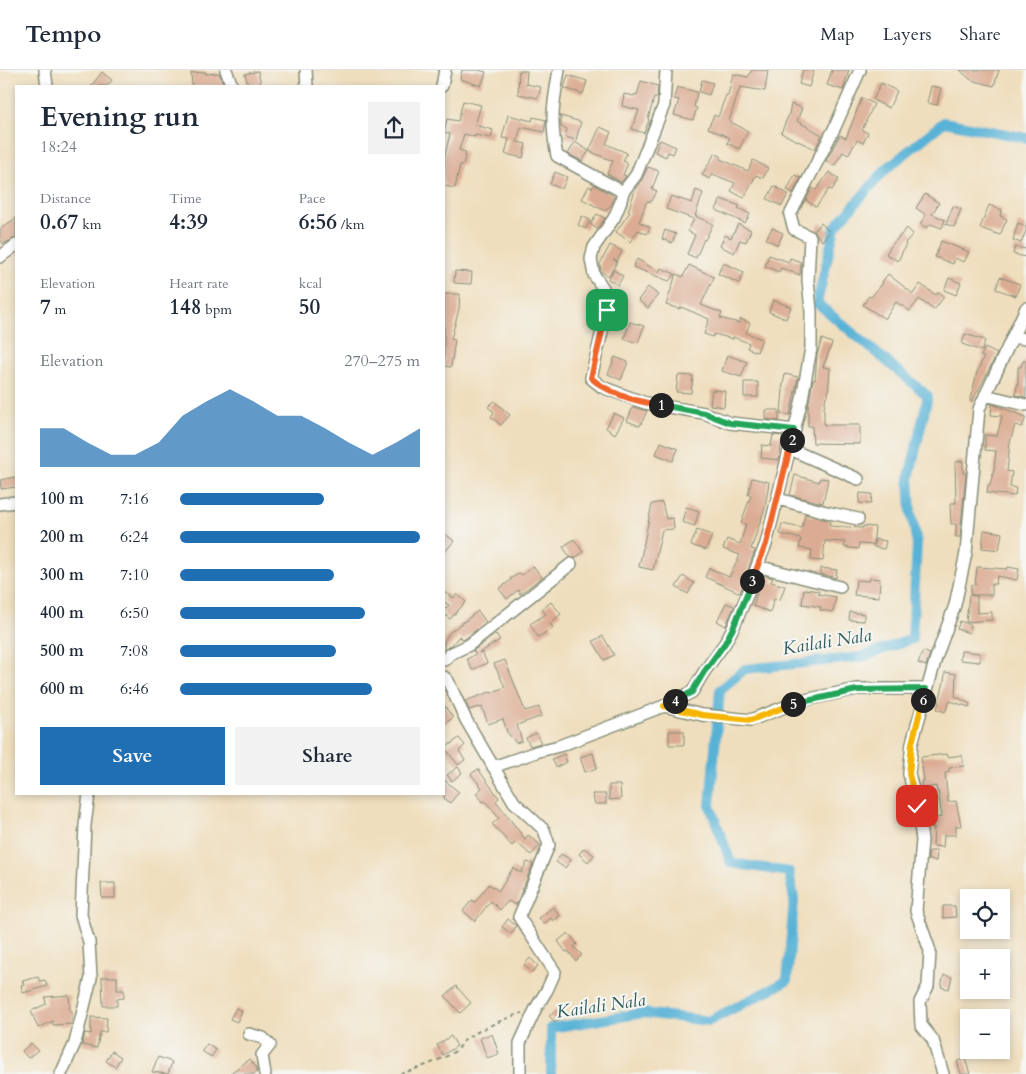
<!DOCTYPE html>
<meta charset="utf-8">
<style>
:root{--surface:#fff;--page:#f2f2f3;--text:#1f2937;--muted:#747a83;--line:#e0e1e3;--accent:#1f6fb2}
body{margin:0;font-family:Cardo,serif;background:var(--page);color:var(--text);height:100vh;display:flex;flex-direction:column;font-size:19px;white-space:nowrap}
*{box-sizing:border-box;margin:0}
p{font-size:16px;color:var(--muted)}
.icon{flex:none;width:28px;height:28px;fill:none;stroke:currentColor;stroke-width:2;stroke-linecap:round;stroke-linejoin:round}
.map{position:relative;flex:1;overflow:hidden}
.drawer{position:absolute;left:15px;top:15px;width:430px;height:710px;display:flex;flex-direction:column;background:var(--surface);border-radius:0px;box-shadow:0 2px 8px #0003}
.drawer>*{flex:none}
.fabs{position:absolute;left:960px;top:819px;display:grid;gap:10px}
.fabs a{display:grid;place-items:center;width:50px;height:50px;border-radius:0px;background:var(--surface);box-shadow:0 2px 8px #0003;font-size:25px}
.pin{position:absolute;display:grid;place-items:center;width:42px;height:42px;color:#fff;margin:-21px;border-radius:10px;box-shadow:0 2px 8px #0006}
.km{position:absolute;width:25px;height:25px;margin:-12px;border-radius:50%;background:#222;color:#fff;font-size:14px;line-height:25px;text-align:center}
.round{display:grid;place-items:center;flex:none;width:52px;height:52px;border-radius:0px;background:var(--page)}
.headline{display:flex;align-items:center;justify-content:space-between;height:85px;padding:0 25px}
h1{font-size:28px;font-weight:600;line-height:38px}
.figures{display:grid;grid-template-columns:repeat(3,1fr);gap:8px;height:85px;padding:5px 25px}
.figures div{display:grid;align-content:center}
.figures b{font-size:21px;font-weight:600}
.figures small{font-size:14px;font-weight:400}
.figures p{font-size:14px}
.chart{height:140px;padding:10px 25px}
.chart p{display:flex;justify-content:space-between}
.chart svg{width:100%;height:90px;margin-top:5px;fill:var(--accent);opacity:.7}
.cta{display:flex;gap:10px;margin-top:auto;padding:10px 25px}
.cta a{flex:1;height:58px;border-radius:0px;background:var(--accent);color:#fff;font-size:20px;font-weight:600;line-height:58px;text-align:center}
.cta a+a{background:var(--page);color:var(--text)}
ul{padding:0 25px;list-style:none;font-size:16px}
li{display:grid;grid-template-columns:80px 60px 1fr;align-items:center;height:38px}
li i{height:12px;border-radius:6px;background:var(--accent)}
header{display:flex;align-items:center;gap:30px;box-sizing:border-box;height:70px;padding:0 25px;background:var(--surface);border-bottom:1px solid var(--line)}
header strong{font-size:24px}
nav{display:flex;gap:28px;margin-inline-start:auto;font-size:18px}
.map>svg:first-child{display:block}
.lines{fill:none;stroke-linecap:round;stroke-linejoin:round}
.canal{stroke:#59b2d6;stroke-width:10}
.building{fill:#dbac93}
.minor-casing{stroke:#878e78;stroke-width:14}
.path{stroke:#878e78;stroke-width:2;stroke-dasharray:4 4;stroke-linecap:butt}
.minor{stroke:#fff;stroke-width:11}
.split-1-casing{stroke:#fff;stroke-width:10}
.split-2-casing{stroke:#fff;stroke-width:10}
.split-3-casing{stroke:#fff;stroke-width:10}
.split-4-casing{stroke:#fff;stroke-width:10}
.split-5-casing{stroke:#fff;stroke-width:10}
.split-6-casing{stroke:#fff;stroke-width:10}
.split-7-casing{stroke:#fff;stroke-width:10}
.split-1{stroke:#f0652b;stroke-width:6}
.split-2{stroke:#22a559;stroke-width:6}
.split-3{stroke:#f0652b;stroke-width:6}
.split-4{stroke:#22a559;stroke-width:6}
.split-5{stroke:#f5b400;stroke-width:6}
.split-6{stroke:#22a559;stroke-width:6}
.split-7{stroke:#f5b400;stroke-width:6}
.labels{text-anchor:middle;dominant-baseline:central;stroke-width:4;stroke-linejoin:round;paint-order:stroke}
.water-label{font-size:18px;font-style:italic;fill:#2e5a5c;stroke:#f6f6f2}
</style>
<header>
<strong>Tempo</strong>
<nav><a>Map</a><a>Layers</a><a>Share</a></nav>
</header>
<div class="map">
<svg width="1026" height="1004" viewBox="0 0 1026 1004">
<rect width="100%" height="100%" fill="#f6f6f2"/>
<filter id="ink" filterUnits="userSpaceOnUse"><feTurbulence type="fractalNoise" baseFrequency=".02" numOctaves="2"/><feDisplacementMap in="SourceGraphic" scale="10" xChannelSelector="R" yChannelSelector="G"/><feConvolveMatrix kernelMatrix="1 2 1 2 8 2 1 2 1" color-interpolation-filters="sRGB"/></filter>
<filter id="wash" filterUnits="userSpaceOnUse"><feTurbulence type="fractalNoise" baseFrequency=".0096" numOctaves="4" result="noise"/><feDisplacementMap in="SourceGraphic" scale="20" xChannelSelector="R" yChannelSelector="G"/><feGaussianBlur stdDeviation="1.12" result="paint"/><feColorMatrix in="noise" values="0 0 0 0 0 0 0 0 0 0 0 0 0 0 0 0 0 1.4 0 .05"/><feComposite in="paint" operator="in"/></filter>
<g filter="url(#wash)">
<rect width="100%" height="100%" fill="#efdebd"/>
<g class="lines">
<path class="canal" d="M551,1004v-46l92,-15 66,8 78,-40 7,-81 -5,-28 -58,-9 -21,-57 10,-116 25,-21 117,-12 50,-18 5,-95 -6,-32 -2,-34 19,-82 -111,-93 18,-76 50,-57 59,-48 82,16"/>
</g>
<g id="blocks">
<path class="building" d="M462,0h16l8,2 -5,14 -21,-7z
M752,0h16l-3,21 -25,-4 -11,34 19,10 -9,18 -12,-6 3,-5 -22,-10 6,-13 4,2 8,-22h2l5,-21 15,3z
M803,0h11l-5,17 -10,-3z
M832,0h17l-6,20 -16,-5z
M960,0h39l-5,16 -23,-6z
M258,1l3,13 -13,2 -3,-12z
M519,1h8l-1,13 15,3 -3,11 -20,-4z
M102,2l10,8 -5,6h-16z
M206,2v2l13,-1 5,13h-32l-1,-13z
M568,5l19,6 -4,13 -19,-6z
M702,10l11,3 -4,12 -10,-3z
M641,11l17,5 -1,12h-3l-6,21 1,1 -5,13 -12,-4 7,-19 -17,-4 2,-12 10,2 1,-2 2,1z
M881,13l16,8 -8,17 -16,-8z
M931,16l10,2 -4,17 -10,-2z
M677,17l20,5 -3,15 3,1 -4,12 -19,-5 5,-15 -5,-1z
M862,28l12,6 -12,26 6,3 -5,10 -6,-3 -9,15 -5,-3 -9,14 -8,-5 14,-26 6,3z
M463,31l18,4 -6,20 18,5 -2,8 -16,-3v2l-11,-3 -5,16 7,2 -3,13h-3l-5,23 -11,-2v-27l6,-25 -6,-2 3,-13 11,2z
M791,34l11,4 -5,13 25,14 -7,14 -34,-16 8,-19z
M508,45l24,6 1,-4 13,3 -2,12 -23,-5 -4,15 9,2 -3,14 -18,-4 4,-15 -7,-1z
M561,46l20,6 -5,18 -11,-3 2,-8 -6,-2z
M600,57l11,5 -5,12 21,9 -4,8 5,2 -5,12 3,1 -5,6 -14,-8 6,-13 -24,-10z
M660,70l16,7 -3,7 -5,-2 -2,5 -11,-5z
M575,72l14,9 -7,10 -14,-7z
M715,83l7,4 -2,2 28,12 5,-11 15,8 -5,10 -7,-3 -12,23 -13,-7 4,-8 -23,-9 -3,5 -7,-4z
M648,97l11,4 -7,18 5,2 -6,11 -4,-1 -8,21 11,5 -3,7 -9,-4 -8,12 -14,-10 14,-20 -2,-1 9,-26 3,-2z
M555,102l12,5 -5,12 -12,-5z
M829,102l10,7 -7,11 -3,-1 -13,18 -10,-7 6,-12 4,2z
M795,105l6,3 -8,15 -6,-3z
M594,115l15,8 5,4 -2,7 -7,7 -23,-12 7,-13 3,2z
M774,116l14,8 -6,12 -15,-7z
M696,120l7,3 -8,23 18,8 -8,16 -1,-1 -8,19 -9,-4 8,-19 -7,-4 6,-12 -28,-10 5,-13 21,7z
M925,124l14,9 -7,11 13,6 -3,8 -12,-4 -3,4 -7,-4 6,-9 -10,-7z
M721,129l19,7 -2,2 12,6 -5,9 -29,-13z
M989,135l13,5 -2,6 7,3 -7,16 -20,-7z
M953,136l8,3 -7,18 -8,-3z
M597,144l8,4 -8,11 -7,-5z
M582,146l8,4 -4,9 -8,-4z
M16,148v20l-13,6 -3,-6v-9z
M821,153l9,9 -8,9 -8,-10z
M1018,153l8,3v5l-5,12 -8,-3z
M738,154l13,6 -5,12 -6,-2 -6,13 -14,-7 5,-11 6,3z
M772,158l11,5 -5,12 -12,-6z
M907,158l6,6 -8,9 1,1 -8,17 -12,-7 5,-8z
M665,160l11,4 -4,9 -10,-4z
M941,171l28,11 -5,10 -9,-4 -2,6 -18,-7z
M610,175l12,6 -5,10 -4,-2 4,3 -8,14 -8,-4 -1,-8z
M1015,177l11,2v8l-13,-3z
M769,185l20,7 1,-4 11,4 -1,13 -19,-7 -2,4 -14,-6z
M637,189l22,13 2,-4 14,6 -6,7 -36,-14z
M723,193l21,9 -5,11 -21,-9z
M689,195l25,12 -13,28 21,8 -2,5 19,5 2,-4 9,4 -4,10 16,6 -5,13 -10,-4 2,-5 -16,-6v2l-19,-5 -1,3 -9,-3 5,-15 -28,-12 -1,2 -14,-4 10,-31 7,3z
M614,200l9,6 -5,9 -10,-6z
M455,201l17,1 -1,12 -17,-1z
M888,204l25,20 7,-10 16,11 2,-3 6,5 -10,13 -15,-11 -9,12 -14,-9 -11,17 -22,-14 6,-9 2,1 12,-14 -1,-1z
M1000,207l20,7 -4,12 -20,-7z
M949,208l12,5 -5,12 -12,-5z
M648,217l10,8 -10,13 -10,-8z
M444,224h16l-1,15 -8,30 4,1 -4,27 -7,-1z
M773,230l18,7 -5,12 -17,-7z
M630,252l14,4 -6,17 -14,-4z
M965,264l20,6 -3,11 -20,-7z
M822,269l10,4 -9,24 7,1 -2,28h-2l-2,12v17h36v19l-47,-1 -1,-17h-4v-19l5,-27h2l2,-25z
M985,278l12,6 -25,48 -2,-1 7,-29 7,-15 -3,-1z
M727,285l20,7 -6,15 -19,-6z
M615,287l13,5 -7,18 -13,-6z
M1023,291h3v36l-11,-2 3,-13v-15h3z
M785,304l13,3 -8,38 -9,-1 2,-24h-1z
M678,305l15,1 -2,17 -15,-1z
M744,312h14v15h-14z
M712,320l13,1 -1,16 -14,-2z
M494,331l16,14 -9,10 -10,-8 3,-5 -6,-5z
M992,334l34,13 -4,10 -7,-2 -5,17 -3,29 5,1 -2,15 6,1 -1,8 -28,-3 1,-8h2l4,-16 2,-18 -11,-1v-15l12,1 5,-20 -11,-1z
M633,337l14,4 -7,15 -13,-5z
M766,340h13v11l-13,-2z
M614,343l10,5 -9,16 -9,-6z
M773,365l10,1 -4,24 -18,-2 1,-13 9,1z
M661,372l17,7 -5,12 -17,-7z
M963,391v12h3l-6,64h-4v-13h-5l-1,-21h6l-1,-41z
M795,405l24,7 1,-4 8,1 -5,24 -33,-8z
M16,407v10l-15,2 -1,-9z
M752,408l17,4 -4,26 -14,41 4,1 -15,43 -35,-16 4,-9 20,9 11,-22 -17,-6 4,-10 13,5 6,-20 -5,-1 10,-28h-3z
M860,423l12,1 -1,10 -12,-1z
M662,432l4,17 7,-1 1,11 -12,1 -9,40 -14,-3 13,-63z
M686,437l13,4 -4,15 -13,-4z
M805,444l25,7 -1,5 34,2v-2l12,1 -2,18 -14,-1 -1,5 -14,-2 1,-5 -20,-1 -2,20 -12,-1 1,-10 -13,-2 2,-9 -21,-5 2,-10 20,4z
M697,460l15,5 -6,15 -15,-5z
M984,460l18,3 -3,17 -17,-2z
M444,463l10,8 -10,12z
M574,469l9,13 -8,6 -5,-1 -7,-10z
M875,469l11,2 -2,8 -10,-2z
M533,496l9,11 -22,17 -2,-4 -11,9 -8,-10 12,-9 -1,-1 10,-6 2,2z
M977,497l30,2 1,-2 11,2 -2,11 -20,-4 -1,8h-4v11h-21v-10h4z
M821,498l16,2 -1,8 -15,-4z
M762,505l11,3 -2,4 14,4 -5,14 -6,-1 -4,13 -17,-6z
M683,506l11,7 -6,11 -12,-7z
M870,508l10,1 -1,18 -25,-2 2,-15 13,1z
M804,519l15,2 -1,3 18,3 -3,15 -13,-2 1,-3 -19,-3z
M444,522l10,6 3,-4 9,8 -16,17 -6,-5v-4l5,-5 -5,-3z
M969,525l8,1v17l15,-1v8l-26,2z
M551,532l10,12 -11,9 3,5 -15,9 -8,-13 16,-10 -4,-5z
M726,533l8,3 -8,20 -9,-5z
M478,541l8,11 -21,17 -2,1 -4,-4 -7,9 -8,5v-9l6,-9z
M850,542l14,2v7l-15,-1z
M960,551l11,4 -2,8 -12,-4z
M496,564l4,6 -21,13 3,-1 5,11 -15,7 -5,-11 9,-5 -3,-3z
M603,566l11,19 -10,5 -11,-19z
M923,581l7,3 -4,12 -8,-3z
M961,581l19,2v9l-20,-2z
M505,590l20,51 14,-4 3,9 -25,9 5,16 -6,2 -9,-11 -4,-13 -15,5 -6,-17 -2,1 -1,-1 -10,3 -4,-9 25,-9 1,1 14,-6 -11,-23z
M945,602l11,2 -1,22 15,8 -1,3 -19,-6 -5,11 -8,-3 7,-27z
M444,635l9,13 -9,6z
M669,661h15v14h-15z
M536,663l5,10 -11,3 -4,-8z
M459,668l6,7 -6,6 6,9 -7,5 -13,-17z
M593,683l4,15 -12,4 -5,-15z
M564,684l3,8 -11,5 -4,-8z
M947,684l1,3 14,-2 2,11 -15,2v4l-4,1 3,29 8,-1 5,25h-5v9h-12l-1,12 -10,-1 1,-19 -3,1 -1,-10 12,-1 -4,-26 -1,1 -1,-6 -14,3 -1,-8h3l-3,-24z
M458,697l4,6 -10,8 -5,-6z
M478,699l21,29 -3,3 29,38 3,-4 12,10 -9,10 -15,-13 -4,4 -20,-22 7,-6 -14,-17 -2,1 -7,-9 6,-5 -11,-14z
M444,710l15,12 -9,11 -6,-5z
M609,715h11l1,14 -12,1z
M592,724h14v10h-11z
M584,778l10,7 -6,7 -9,-8z
M929,781h8l-1,10 -8,-1z
M561,784l10,6 -6,8 -9,-6z
M527,792l6,2 -17,41 -8,-4 -8,9 -9,-9 -16,20 -12,-10 9,-11 3,2 14,-18 10,7 14,-23 8,5z
M101,813h14v15h-13z
M943,836h12l1,11 -13,1z
M553,837l7,9 -7,5 -2,-3 -7,6 -5,-6z
M508,849l8,7 -5,8 -9,-7z
M568,863l9,11 -3,3 8,8 -6,6 -8,-10 -2,1 -8,-11z
M530,888l8,8 -6,6 -8,-7z
M944,905l8,2 -3,12 -8,-2z
M38,907l2,4 5,-1 2,6 -24,7 -2,-8h3l-2,-4z
M102,907h15v13h7v8l-7,1v7h-14z
M456,916l15,17 -11,10 -15,-17z
M69,925l1,16h2v13l-19,1v-4l-15,7 -7,-17 15,-7 -1,-7z
M236,938l6,3 -5,11 -7,-3z
M556,940l6,7 -7,5 -6,-6z
M91,947l16,1 -1,14h-6l-3,16 -15,-3 3,-12 6,1z
M492,964l7,20 -12,4 -7,-20z
M451,966l6,10 -14,9 -6,-10z
M31,973l7,7 -10,8 -6,-7z
M207,974l9,6 -5,7 -9,-6z
M112,981l9,6 -6,10 -9,-6z
M158,987l14,5 -4,12 -16,-2z
M250,989l7,10v3l-3,2h-25z
M965,989l5,15h-9l-4,-13z"/>
</g>
</g>
<g filter="url(#ink)">
<use href="#blocks" fill-opacity="0" stroke="#878e78" stroke-width="1"/>
<g class="lines">
<defs>
<path id="minor" d="M45,0l2,16
M226,0l6,16
M306,0l1,16
M559,0c-6,34 -9,52 -2,86l66,36
M666,0l-2,35 -28,70 -13,17 -3,12 -6,14 -20,29 -3,12 3,16 9,13 4,22 -16,68 11,9 43,16 59,10 26,10 65,7
M442,16l3,-16
M0,187l16,-12
M1013,267l13,2
M985,325l41,10
M790,379l68,30
M778,429l52,14 28,6
M0,434l16,-2
M757,496l83,21
M444,590l6,-6 19,-9 102,-81
M444,607l4,4 18,39 48,82 30,28 5,15 -30,72 36,55 -8,18 -11,18 -16,35v31
M664,636l38,9 49,5 49,-19 57,-12h69
M493,697l46,-16 20,-5 105,-40 28,-14 12,-20 21,-29 9,-17 14,-33 9,-27 9,-22 36,-145 9,-51v-37l-3,-31 2,-43 -16,-8 -4,-14 45,-88 25,-57
M249,964l14,4 7,7 -8,10 3,19
M61,1004l14,-31 16,-65 -2,-36 -8,-27 4,-90 4,-31
M943,1004l-10,-34 -12,-15 -1,-23 8,-16 2,-35 -14,-40 6,-71 -5,-35 -8,-31 3,-31 24,-85 19,-53 11,-52 13,-144 47,-101"/>
</defs>
<use href="#minor" class="minor-casing"/>
<path class="path" d="M400,1004c16,-5 46,-15 58,-25 3,-3 4,-7 7,-9 10,-9 44,-23 57,-27"/>
<use href="#minor" class="minor"/>
</g>
</g>
<g class="lines" filter="url(#ink)">
<defs>
<path id="split-1" d="M607,240l-16,68c19,16 46,24 70,27"/>
<path id="split-2" d="M661,335l43,8 26,10 64,7 -2,10"/>
<path id="split-3" d="M752,511l14,-37 26,-104"/>
<path id="split-4" d="M675,631l17,-9 12,-20 21,-29 9,-17 18,-45"/>
<path id="split-5" d="M675,631l-11,5 38,9 49,5 42,-16"/>
<path id="split-6" d="M793,634l64,-14 69,-1 -3,11"/>
<path id="split-7" d="M917,736l-8,-32 3,-31 11,-43"/>
</defs>
<use href="#split-1" class="split-1-casing"/>
<use href="#split-2" class="split-2-casing"/>
<use href="#split-3" class="split-3-casing"/>
<use href="#split-4" class="split-4-casing"/>
<use href="#split-5" class="split-5-casing"/>
<use href="#split-6" class="split-6-casing"/>
<use href="#split-7" class="split-7-casing"/>
<use href="#split-1" class="split-1"/>
<use href="#split-2" class="split-2"/>
<use href="#split-3" class="split-3"/>
<use href="#split-4" class="split-4"/>
<use href="#split-5" class="split-5"/>
<use href="#split-6" class="split-6"/>
<use href="#split-7" class="split-7"/>
</g>
<g class="labels">
<g class="water-label">
<text transform="translate(827 572) rotate(-9)">Kailali Nala</text>
<text transform="translate(601 936) rotate(-8)">Kailali Nala</text>
</g>
</g>
</svg>
<div class="fabs">
<a><svg class="icon" aria-label="locate" viewBox="0 0 24 24"><circle cx="12" cy="12" r="6"/><path d="M12 2v4M12 18v4M2 12h4M18 12h4"/></svg></a>
<a>+</a>
<a>−</a>
</div>
<div class="pin" style="left:607px;top:240px;background:#1e9e55"><svg class="icon" aria-label="arrive" viewBox="0 0 24 24"><path d="M6 21V4h12l-3 4 3 4H6"/></svg></div>
<div class="pin" style="left:917px;top:736px;background:#d93025"><svg class="icon" aria-label="check" viewBox="0 0 24 24"><path d="M5 12l5 5 9-10"/></svg></div>
<b class="km" style="left:661px;top:335px">1</b>
<b class="km" style="left:792px;top:370px">2</b>
<b class="km" style="left:752px;top:511px">3</b>
<b class="km" style="left:675px;top:631px">4</b>
<b class="km" style="left:793px;top:634px">5</b>
<b class="km" style="left:923px;top:630px">6</b>
<section class="drawer">
<div class="headline"><div><h1>Evening run</h1><p>18:24</p></div><a class="round"><svg class="icon" aria-label="share" viewBox="0 0 24 24"><path d="M12 15V3M7 8l5-5 5 5M5 13v7h14v-7"/></svg></a></div>
<div class="figures">
<div><p>Distance</p><b>0.67<small> km</small></b></div>
<div><p>Time</p><b>4:39</b></div>
<div><p>Pace</p><b>6:56<small> /km</small></b></div>
</div>
<div class="figures">
<div><p>Elevation</p><b>7<small> m</small></b></div>
<div><p>Heart rate</p><b>148<small> bpm</small></b></div>
<div><p>kcal</p><b>50</b></div>
</div>
<div class="chart"><p><span>Elevation</span>270–275 m</p>
<svg viewBox="0 0 160 44" preserveAspectRatio="none"><path d="M0 44V25L10 25L20 32L30 38L40 38L50 32L60 19L70 12L80 6L90 12L100 19L110 19L120 25L130 32L140 38L150 32L160 25V44z"/></svg>
</div>
<ul>
<li><b>100 m</b>7:16<i style="width:60%"></i></li>
<li><b>200 m</b>6:24<i style="width:100%"></i></li>
<li><b>300 m</b>7:10<i style="width:64%"></i></li>
<li><b>400 m</b>6:50<i style="width:77%"></i></li>
<li><b>500 m</b>7:08<i style="width:65%"></i></li>
<li><b>600 m</b>6:46<i style="width:80%"></i></li>
</ul>
<div class="cta"><a>Save</a><a>Share</a></div>
</section>
</div>
